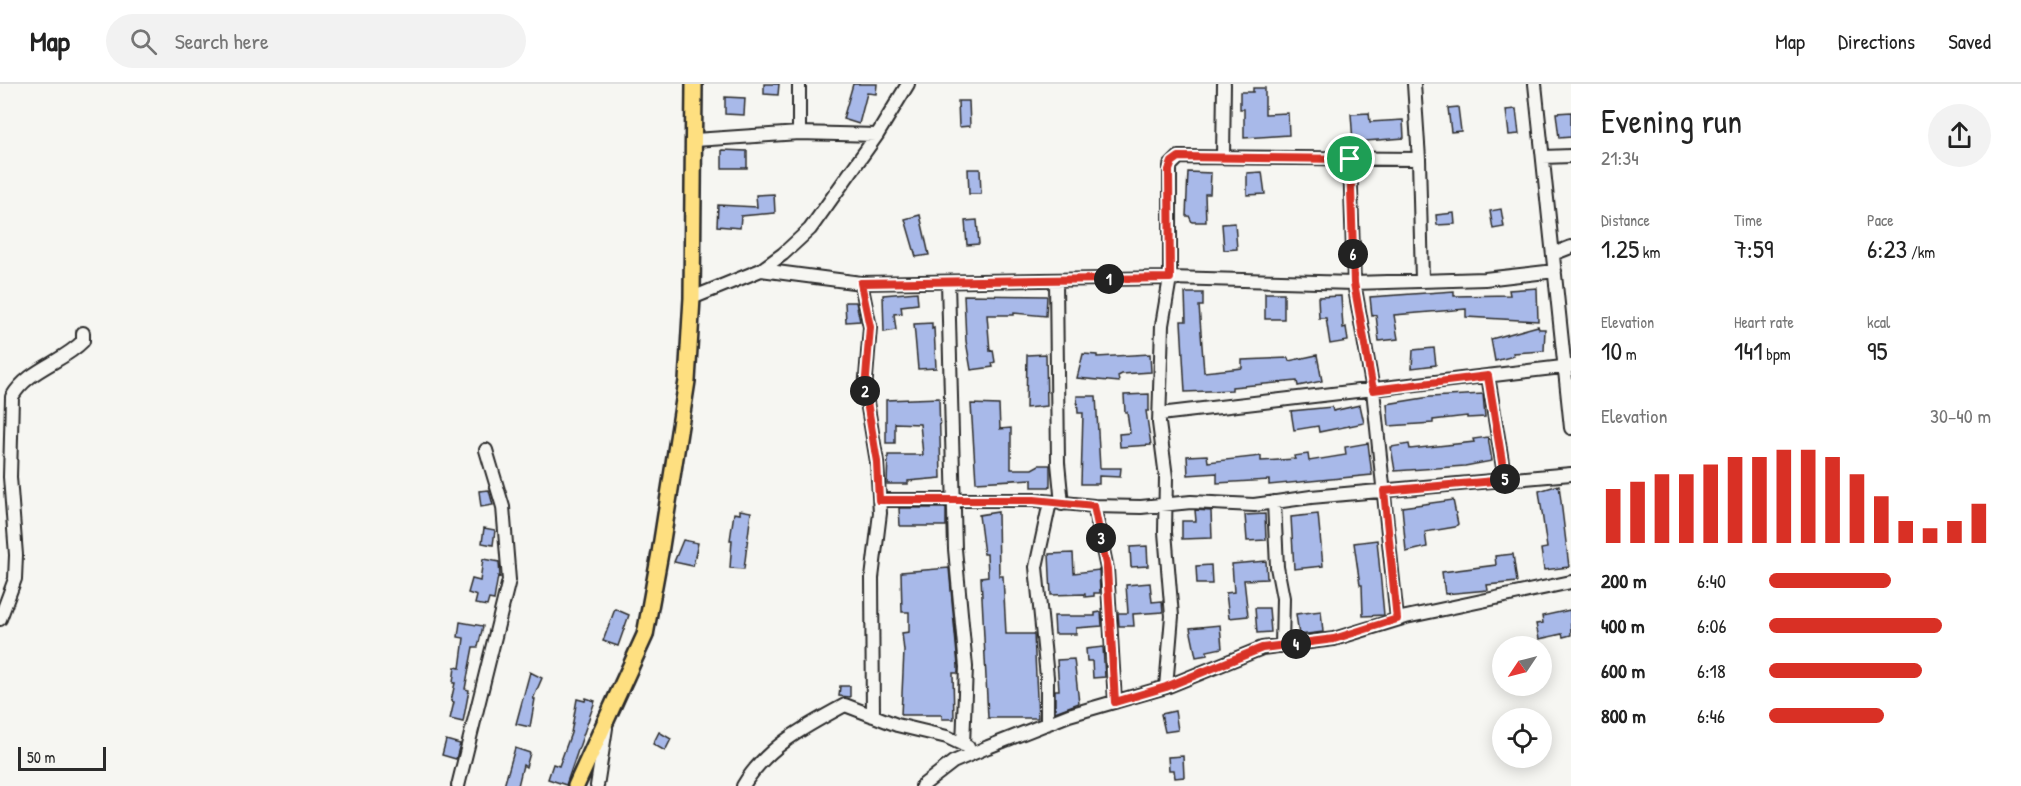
<!DOCTYPE html>
<meta charset="utf-8">
<style>
:root{--surface:#fff;--page:#f2f2f2;--text:#222;--muted:#767676;--line:#e0e0e0;--accent:#d93025}
body{margin:0;font-family:"Patrick Hand",sans-serif;background:var(--page);color:var(--text);height:100vh;display:flex;flex-direction:column;font-size:22px;white-space:nowrap}
*{box-sizing:border-box;margin:0}
p{font-size:20px;color:var(--muted)}
.icon{flex:none;width:33px;height:33px;fill:none;stroke:currentColor;stroke-width:2;stroke-linecap:round;stroke-linejoin:round}
.map{position:relative;flex:1;overflow:hidden}
.drawer{display:flex;flex-direction:column;background:var(--surface);width:450px}
.drawer>*{flex:none}
.needle{width:39px;rotate:235deg}
.tools{position:absolute;left:1492px;top:552px;display:grid;gap:12px}
.tools a{display:grid;place-items:center;width:60px;height:60px;border-radius:50%;background:var(--surface);box-shadow:0 3px 15px #0003;font-size:30px}
.scale{position:absolute;left:18px;bottom:15px;width:88px;box-sizing:border-box;padding-left:6px;border:3px solid #2b2b2b;border-top:0;font-size:16px;line-height:21px;white-space:nowrap;color:#2b2b2b;-webkit-text-stroke:4px #f6f6f2;paint-order:stroke}
.pin{position:absolute;display:grid;place-items:center;width:51px;height:51px;color:#fff;margin:-26px;border:3px solid #fff;border-radius:50%;box-shadow:0 2px 6px #0007}
.km{position:absolute;width:30px;height:30px;margin:-15px;border-radius:50%;background:#222;color:#fff;font-size:16px;line-height:30px;text-align:center}
.round{display:grid;place-items:center;flex:none;width:63px;height:63px;border-radius:32px;background:var(--page)}
.summary{display:flex;align-items:center;justify-content:space-between;height:102px;padding:0 30px}
h1{font-size:33px;font-weight:600;line-height:45px}
.stats{display:grid;grid-template-columns:repeat(3,1fr);gap:9px;height:102px;padding:6px 30px}
.stats div{display:grid;align-content:center}
.stats b{font-size:26px;font-weight:600}
.stats small{font-size:16px;font-weight:400}
.stats p{font-size:16px}
.chart{height:168px;padding:12px 30px}
.chart p{display:flex;justify-content:space-between}
.chart svg{width:100%;height:108px;margin-top:6px;stroke:var(--accent);stroke-width:6}
ul{padding:0 30px;list-style:none;font-size:20px}
li{display:grid;grid-template-columns:96px 72px 1fr;align-items:center;height:45px}
li i{height:15px;border-radius:8px;background:var(--accent)}
header{display:flex;align-items:center;gap:36px;box-sizing:border-box;height:84px;padding:0 30px;background:var(--surface);border-bottom:2px solid var(--line)}
header strong{font-size:28px}
nav{display:flex;gap:33px;margin-inline-start:auto;font-size:21px}
.search{width:420px;height:54px;background:var(--page);display:flex;align-items:center;gap:15px;box-sizing:border-box;padding:0 21px;border-radius:33px;color:var(--muted);font-size:22px}
main{display:flex;flex:1;min-height:0}
.map>svg:first-child{display:block}
.building{fill:#a8b9e9;stroke:#2b2b2b;stroke-width:1.5}
.lines{fill:none;stroke-linecap:round;stroke-linejoin:round}
.minor-casing{stroke:#2b2b2b;stroke-width:16}
.major-casing{stroke:#2b2b2b;stroke-width:20}
.minor{stroke:#f6f6f2;stroke-width:12}
.major{stroke:#fedf80;stroke-width:15}
.route-casing{stroke:#fff;stroke-width:12}
.route{stroke:#d93025;stroke-width:8}
</style>
<header>
<strong>Map</strong>
<div class="search"><svg class="icon" aria-label="search" viewBox="0 0 24 24"><circle cx="10" cy="10" r="6"/><path d="M15 15l6 6"/></svg>Search here</div>
<nav><a>Map</a><a>Directions</a><a>Saved</a></nav>
</header>
<main>
<div class="map">
<svg width="1571" height="702" viewBox="0 0 1571 702">
<rect width="100%" height="100%" fill="#f6f6f2"/>
<filter id="ink" filterUnits="userSpaceOnUse"><feTurbulence type="fractalNoise" baseFrequency=".0167" numOctaves="2"/><feDisplacementMap in="SourceGraphic" scale="12" xChannelSelector="R" yChannelSelector="G"/><feConvolveMatrix kernelMatrix="1 2 1 2 8 2 1 2 1" color-interpolation-filters="sRGB"/></filter>
<g filter="url(#ink)">
<path class="building" d="M764,0h15l-1,11 -14,-1z
M853,0h24l-1,10 -9,-1 -8,31 -16,-5z
M1253,4h12v26l23,-1 1,22 -45,3v-29h-4v-17h13z
M725,13l20,1 -1,17 -19,-1z
M958,17h11l1,25 -11,1z
M1458,23l3,24 -10,1 -3,-24z
M1516,25l3,25 -10,1 -3,-25z
M1571,28v25l-12,1 -3,-25z
M1369,29l1,9 33,-2 1,18 -51,4 -2,-28z
M722,66l25,1v17h-25z
M968,85h12l1,25h-12z
M1188,88l23,1 -1,21h-5l1,28h-14l-3,-6h-3z
M1262,88l3,22 -18,1v-22z
M774,110l1,19 -34,3 -1,12 -23,-2 1,-21 39,2 -1,-12z
M1501,125l3,18 -11,2 -3,-18z
M1454,129l1,11 -18,1 -1,-10z
M920,131l9,40 -13,2 -11,-38z
M977,136l2,24 -12,1 -2,-24z
M1235,139l2,26 -13,1 -2,-26z
M1537,204l1,33 -72,-4v-8l-72,6 4,24 -19,2 -3,-26 -4,1 -2,-19 84,-6v5l56,-1 -1,-5z
M917,208l1,12 -17,2 1,7 -8,1 2,16 -12,2 -1,-37z
M1185,209h18v13h-4l5,66 38,-4v-8l46,-2 1,3 28,-6 5,26 -24,5 -1,-5 -65,6v3l-47,2 -4,-71h5z
M1265,209h19v26h-19z
M964,211l83,1 -1,20 -32,-3v2h-27l3,36 3,-1 2,12 -3,1 1,4 -22,3 -5,-29z
M1341,212l2,32 3,-1 2,14 -18,3 -4,-26h-7l-1,-21z
M845,218h11l4,19 -14,1z
M932,239v6l2,-1 2,40 -18,1 -4,-45z
M1538,242l1,3h6l-1,22 -31,2 1,3 -19,5 -4,-22z
M1434,264l2,17 -24,3 1,-18z
M1046,270l1,52 -21,2 1,-53z
M1083,270l14,1v2l53,-3 1,18 -29,2 -4,2 1,6 -42,-4z
M1149,310v17h-3l5,34 -31,2 -1,-13 11,-1 -3,-21h-2l-1,-17z
M1483,310l2,23 -18,1v-2l-34,4v3l-44,3 -2,-22 43,-7z
M1077,312h19l4,72h21l-1,9 -21,-1v8h-18l2,-71h-5z
M939,314l2,80 -33,3v3h-21l1,-29h35l-3,-31 -25,-1v20h-9v-43z
M971,320l28,1 1,24 11,-1v41h21l7,-4h11v22h-18v-8l-56,3z
M1360,321l4,18 -45,9 -1,-6 -24,4 -3,-19 41,-4 1,4z
M1488,353l4,24 -27,5 -70,5 -4,-24 18,-3 1,5 64,-7 -1,-3z
M1368,359l4,32 -103,10v-5l-52,3v-10l-29,2 -1,-19 20,-1 1,7 53,-6v5l34,-2 -1,-3 14,-2 1,7 37,-6 -1,-8z
M1559,401l10,82 -25,3 -3,-21 6,-1 -8,-57z
M489,406l4,15 -12,2 -2,-16z
M1453,416l5,24 -3,3 -30,5 2,15 -21,5 -4,-45z
M899,424h47v18h-46z
M740,426l11,2 -7,57 -14,-1 2,-28h-2l4,-27 6,1z
M1195,426l16,1 1,27 -30,1v-18h14z
M998,428l1,64h4l3,58h28l4,84h-50l-7,-141 7,-1 -1,-22h-3l-5,-39z
M1265,430l1,26 -19,1 -2,-26z
M1318,430l5,52 -29,3 -3,-52z
M484,444l11,2 -2,15 -11,-2z
M683,456l15,3 -5,23 -19,-4z
M1377,456l7,75 -21,1 -1,-31h-2l-6,-42z
M1147,462l1,20 -17,1 -1,-20z
M1073,469l1,20 25,-3 1,23h-6v3l-9,1v-3l-34,1 -2,-41z
M1513,470l4,28 -30,3 1,5 -43,4 -3,-22 54,-7 -1,-9z
M483,475l16,3 1,15 -2,-1 -4,24 -5,-1 -2,7 -12,-2 2,-8 -9,-3 4,-14 8,2z
M1266,477l1,18 -23,1 4,36 -19,2 -3,-25 8,-1 -2,-28z
M1211,481l1,19h-15l-1,-18z
M949,484l9,98v7h-5l1,46h-12v-4h-41l3,-64 -2,-18 7,-1v-20h-7l-1,-40z
M1150,499l2,19 10,-1 1,11 -30,2 1,12h-15l-1,-13h10l-2,-28z
M1255,524h14l2,24 -14,1z
M615,525l14,6 -11,31 -15,-5z
M1570,526l1,25 -8,2 -1,-3 -23,5 -3,-15 7,-1 -1,-7z
M1321,527l2,21 -24,3 -3,-21z
M1101,528l1,14 -26,2v6h-21l-1,-18h41v-3z
M460,538l23,4 -5,21h-5l-8,42 4,1 -6,32 -13,-3 4,-17 -3,-1 4,-18h-2l2,-16 5,1 4,-30 -6,-1z
M1220,541l2,23 -15,3v4l-11,2 -6,-29z
M1103,563l2,30 -12,1 -1,-17h-5l-1,-12z
M1074,575l5,44 -24,9v-22h4l-2,-30z
M530,588l12,6 -9,21h2l-5,28 -14,-3z
M840,602h10v11l-11,-1z
M586,614l9,3 -29,84 -18,-6 5,-15 6,2 12,-33 6,-34 8,2z
M1175,627l3,19 -13,2 -4,-18z
M659,648l12,7 -6,12 -12,-7z
M446,656l14,4 -4,15 -14,-4z
M515,664l15,5 -4,14 -3,-2 -5,21h-14z
M1183,672l1,21 -9,1 -1,-8h-5l-1,-13z"/>
<g class="lines">
<defs>
<path id="minor" d="M1414,0l5,75 3,121
M1535,0l36,344
M799,49v-49
M695,56l104,-7 78,2
M1223,73l1,-73
M1543,73l28,-1
M1350,75l4,124 19,107 24,229
M1553,170l18,-7
M761,186l100,13 9,44 -5,63 12,72 3,51 -8,65 1,138
M1056,196l2,183 4,41
M948,198l7,267 11,118 -3,78
M861,199l309,-5 184,5 131,-4 70,-8
M692,214l69,-28 22,-16 27,-25 67,-94 31,-51
M1488,292l17,104
M1160,330l411,-48
M880,416h154l60,6 47,1 50,-5 63,3 57,-8 260,-23
M1274,418l3,65 6,31 -1,48
M1094,422l13,63 8,133
M0,535l15,-40 1,-24 -6,-78 2,-80c16,-28 50,-34 71,-56v-8
M1166,603l6,-71 -7,-84 1,-55 -7,-54 3,-98 8,-47v-112l9,-9 240,2
M1047,640v-47l-11,-110 14,-65
M458,702l51,-206 -6,-73 -17,-57
M597,702l9,-58
M743,702c23,-39 63,-60 102,-81l52,20 50,12 21,10
M922,702l31,-24 35,-15 81,-32 97,-28 96,-39 72,-9 72,-22 165,-35"/>
<path id="major" d="M576,702l69,-151 15,-82 27,-172 5,-83 2,-214"/>
</defs>
<use href="#minor" class="minor-casing"/>
<use href="#major" class="major-casing"/>
<use href="#minor" class="minor"/>
<use href="#major" class="major"/>
</g>
</g>
<g class="lines" filter="url(#ink)">
<defs>
<path id="route" d="M1179,73l171,2 4,124 19,107 115,-14 17,104 -121,11 13,128 -63,20 -72,9 -96,39 -51,15 -8,-133 -13,-63 -60,-6h-155l-2,-38 -12,-72 5,-63 -9,-44 309,-5 -1,-108 3,-8z"/>
</defs>
<use href="#route" class="route-casing"/>
<use href="#route" class="route"/>
</g>
</svg>
<div class="tools">
<a><svg class="needle" viewBox="-14 -14 28 28"><path d="M0-13l5 13h-10z" fill="#e53935"/><path d="M0 13l5-13h-10z" fill="#767676"/></svg></a>
<a><svg class="icon" aria-label="locate" viewBox="0 0 24 24"><circle cx="12" cy="12" r="6"/><path d="M12 2v4M12 18v4M2 12h4M18 12h4"/></svg></a>
</div>
<div class="scale">50 m</div>
<div class="pin" style="left:1350px;top:75px;background:#1e9e55"><svg class="icon" aria-label="arrive" viewBox="0 0 24 24"><path d="M6 21V4h12l-3 4 3 4H6"/></svg></div>
<b class="km" style="left:1109px;top:195px">1</b>
<b class="km" style="left:865px;top:307px">2</b>
<b class="km" style="left:1101px;top:454px">3</b>
<b class="km" style="left:1296px;top:560px">4</b>
<b class="km" style="left:1505px;top:395px">5</b>
<b class="km" style="left:1353px;top:170px">6</b>
</div>
<section class="drawer">
<div class="summary"><div><h1>Evening run</h1><p>21:34</p></div><a class="round"><svg class="icon" aria-label="share" viewBox="0 0 24 24"><path d="M12 15V3M7 8l5-5 5 5M5 13v7h14v-7"/></svg></a></div>
<div class="stats">
<div><p>Distance</p><b>1.25<small> km</small></b></div>
<div><p>Time</p><b>7:59</b></div>
<div><p>Pace</p><b>6:23<small> /km</small></b></div>
</div>
<div class="stats">
<div><p>Elevation</p><b>10<small> m</small></b></div>
<div><p>Heart rate</p><b>141<small> bpm</small></b></div>
<div><p>kcal</p><b>95</b></div>
</div>
<div class="chart"><p><span>Elevation</span>30–40 m</p>
<svg viewBox="0 0 160 44" preserveAspectRatio="none"><path d="M5 44V22M15 44V19M25 44V16M35 44V16M45 44V12M55 44V9M65 44V9M75 44V6M85 44V6M95 44V9M105 44V16M115 44V25M125 44V35M135 44V38M145 44V35M155 44V28"/></svg>
</div>
<ul>
<li><b>200 m</b>6:40<i style="width:55%"></i></li>
<li><b>400 m</b>6:06<i style="width:78%"></i></li>
<li><b>600 m</b>6:18<i style="width:69%"></i></li>
<li><b>800 m</b>6:46<i style="width:52%"></i></li>
</ul>
</section>
</main>
